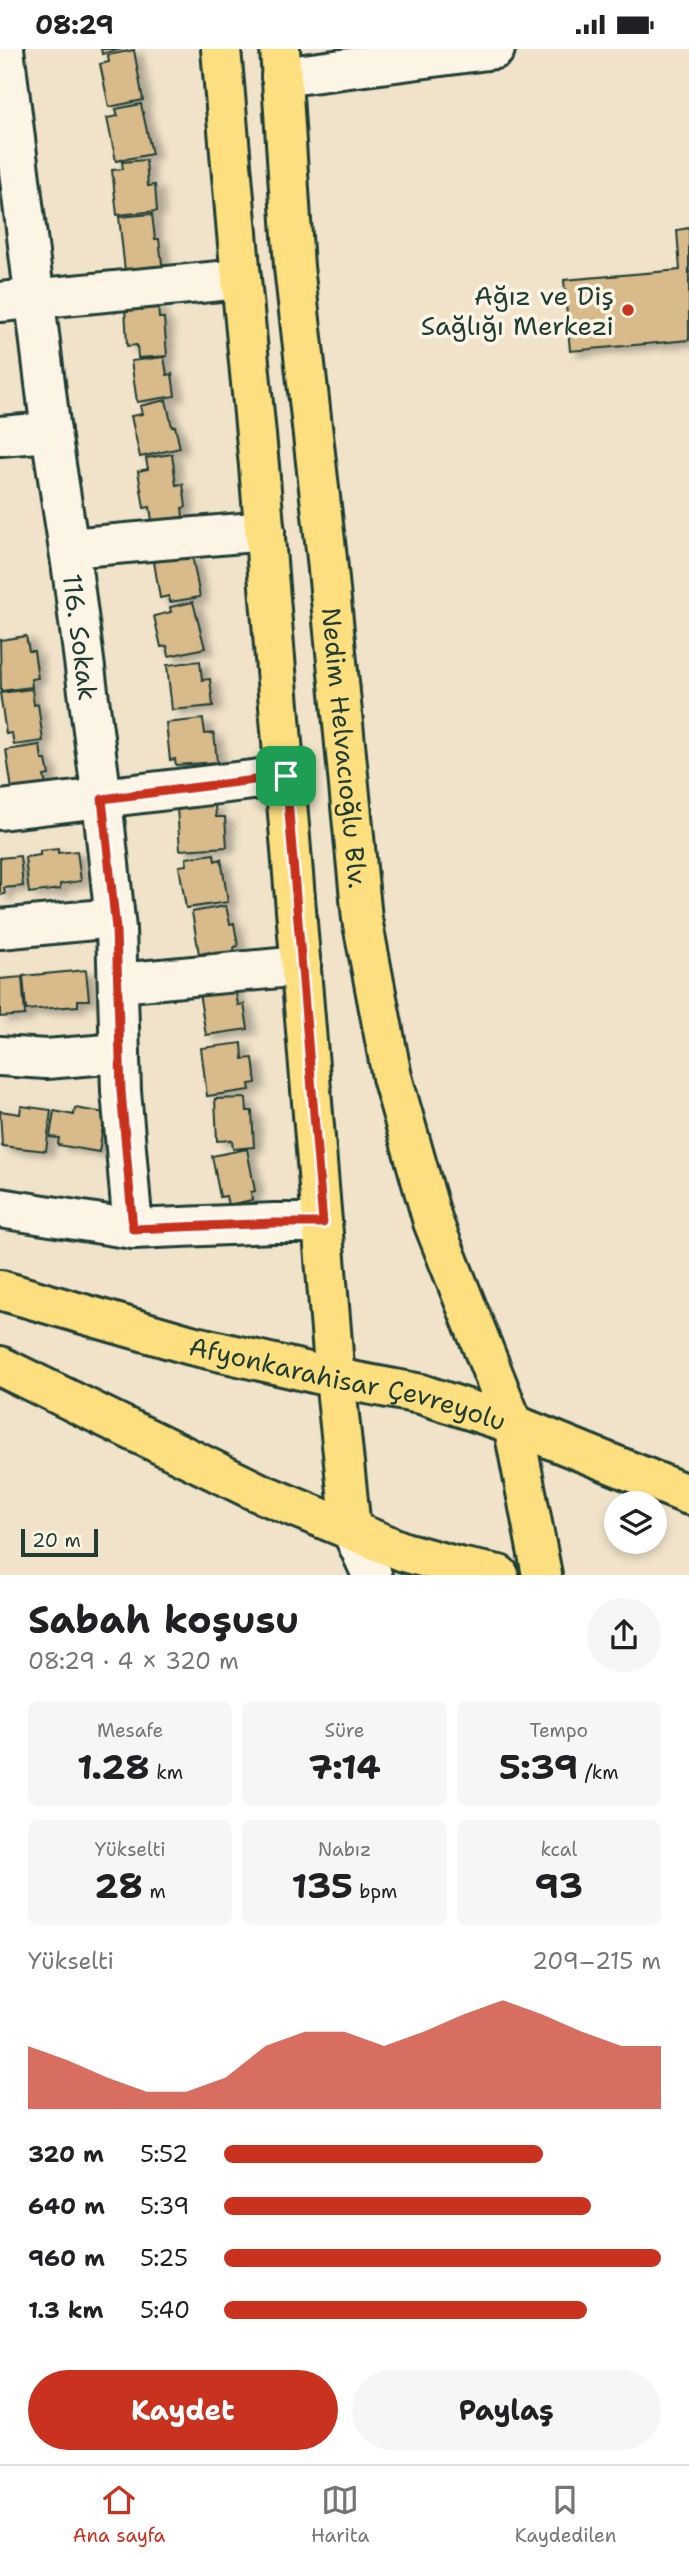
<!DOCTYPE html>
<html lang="tr">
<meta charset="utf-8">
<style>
:root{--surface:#fff;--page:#f6f6f6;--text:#202124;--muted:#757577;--line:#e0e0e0;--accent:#c8321e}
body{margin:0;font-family:"Shantell Sans",sans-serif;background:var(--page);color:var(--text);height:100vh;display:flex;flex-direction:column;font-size:26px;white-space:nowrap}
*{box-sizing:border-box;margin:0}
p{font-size:23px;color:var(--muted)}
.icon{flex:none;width:38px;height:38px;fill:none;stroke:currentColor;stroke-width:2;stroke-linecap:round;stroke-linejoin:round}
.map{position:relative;height:1526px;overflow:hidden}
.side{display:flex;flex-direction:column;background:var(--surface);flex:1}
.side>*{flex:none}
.buttons{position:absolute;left:604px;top:1442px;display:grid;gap:14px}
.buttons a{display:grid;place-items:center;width:63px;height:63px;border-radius:50%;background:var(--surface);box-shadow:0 4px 10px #0003;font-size:35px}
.scale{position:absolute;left:21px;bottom:18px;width:77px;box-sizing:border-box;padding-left:7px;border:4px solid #1f3d34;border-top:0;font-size:19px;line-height:24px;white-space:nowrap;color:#1f3d34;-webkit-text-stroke:5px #fcf5e5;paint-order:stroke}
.pin{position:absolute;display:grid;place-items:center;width:60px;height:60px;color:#fff;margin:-30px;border-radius:14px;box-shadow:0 4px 10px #0006}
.round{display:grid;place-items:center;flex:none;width:74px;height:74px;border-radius:37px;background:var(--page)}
.headline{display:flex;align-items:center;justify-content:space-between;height:119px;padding:0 28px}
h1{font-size:38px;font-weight:700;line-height:52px}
.metrics{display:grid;grid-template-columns:repeat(3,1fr);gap:10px;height:119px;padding:7px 28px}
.metrics div{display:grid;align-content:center;border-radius:10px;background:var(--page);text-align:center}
.metrics b{font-size:35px;font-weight:700}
.metrics small{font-size:19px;font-weight:400}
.metrics p{font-size:19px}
.chart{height:196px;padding:14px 28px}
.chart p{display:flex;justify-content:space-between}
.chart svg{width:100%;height:126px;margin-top:7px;fill:var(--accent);opacity:.7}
.action{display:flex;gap:14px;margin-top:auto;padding:14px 28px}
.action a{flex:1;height:80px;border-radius:42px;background:var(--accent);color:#fff;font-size:28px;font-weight:700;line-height:80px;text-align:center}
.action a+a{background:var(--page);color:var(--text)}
ul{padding:0 28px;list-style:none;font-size:23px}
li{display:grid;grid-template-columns:112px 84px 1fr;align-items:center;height:52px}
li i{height:18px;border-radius:9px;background:var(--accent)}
.status{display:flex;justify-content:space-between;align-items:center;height:49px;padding:0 35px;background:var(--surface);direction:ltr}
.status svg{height:19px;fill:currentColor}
.tabs{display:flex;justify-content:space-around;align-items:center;height:98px;border-top:2px solid var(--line);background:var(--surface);font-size:19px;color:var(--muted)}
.tabs a{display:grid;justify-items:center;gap:4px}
.tabs .selected{color:var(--accent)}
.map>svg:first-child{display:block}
.building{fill:#d8ba8b;stroke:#1f3d34;stroke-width:2;filter:url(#shadow)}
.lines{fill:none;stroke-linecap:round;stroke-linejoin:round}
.minor-casing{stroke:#1f3d34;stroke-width:44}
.major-casing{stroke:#1f3d34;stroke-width:44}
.highway-casing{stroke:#1f3d34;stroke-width:44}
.minor{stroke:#fcf5e5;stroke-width:38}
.major{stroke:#fddf80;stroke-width:38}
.highway{stroke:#fddf80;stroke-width:38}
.route-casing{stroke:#fff;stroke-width:14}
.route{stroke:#c8321e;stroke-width:9}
.poi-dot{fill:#c8321e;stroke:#fcf5e5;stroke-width:2.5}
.labels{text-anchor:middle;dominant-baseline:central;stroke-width:7;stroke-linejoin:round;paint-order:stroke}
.poi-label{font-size:26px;fill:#1f3d34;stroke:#fcf5e5;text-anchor:end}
.street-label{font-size:26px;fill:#1f3d34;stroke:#fcf5e5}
</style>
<div class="status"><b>08:29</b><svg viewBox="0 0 49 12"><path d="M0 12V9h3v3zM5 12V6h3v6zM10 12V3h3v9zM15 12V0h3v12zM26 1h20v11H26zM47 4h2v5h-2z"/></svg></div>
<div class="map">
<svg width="689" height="1526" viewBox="0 0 689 1526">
<defs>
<filter id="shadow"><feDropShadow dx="8" dy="4.5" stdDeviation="3.5" flood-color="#0004"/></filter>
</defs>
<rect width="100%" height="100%" fill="#f1e3ca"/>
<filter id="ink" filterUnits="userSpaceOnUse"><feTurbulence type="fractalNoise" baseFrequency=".0143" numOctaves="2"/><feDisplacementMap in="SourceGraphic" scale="14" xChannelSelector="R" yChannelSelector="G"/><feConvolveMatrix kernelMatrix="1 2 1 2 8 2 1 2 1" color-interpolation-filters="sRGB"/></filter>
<g filter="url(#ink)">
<path class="building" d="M101,0h21l-20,5z
M134,1l9,50 -34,7 -9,-43 9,-2 -1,-7z
M141,55l11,50 -36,7 -9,-43 11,-2 -2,-7z
M146,111l2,26 7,-1 2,26 -40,4 -5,-45 11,-1 -1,-7z
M152,165l3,25h4l4,33 -38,-1 -6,-54z
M689,179v112l-119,11 -6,-71 116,-10 -3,-40z
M158,256l1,13h5l3,38 -29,2 -1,-13 -10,1 -2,-39z
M164,308l3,18 5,-1 3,22 -38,6 -6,-41z
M166,351l6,27 3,-1 5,22 -40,9 -9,-41 11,-2 -2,-8z
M172,405l4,31 7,-1 3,23 -4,1 1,9 -31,4 -2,-14 -6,1 -6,-37 10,-2 -2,-11z
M192,506l8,42 -30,5 -1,-6 -9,2 -6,-36z
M193,553l12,46 -36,8 -2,-10 -6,1 -7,-31 17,-4 -1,-5z
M26,587l3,15h5l4,27 -7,1 1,8 -31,4 -1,-51z
M200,612l2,19 8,-1 3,27 -41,4 -5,-45z
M32,640l2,16 4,-1 5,37 -29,4 -2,-12 -6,1 -6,-41z
M203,670l2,15 9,-1 3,29 -41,3 -1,-6 -5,1 -4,-37z
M40,696l2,15h4l3,15 -5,1 3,17 -35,-3 -6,-40z
M215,756l1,12h9l2,30 -47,3 -3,-42z
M58,800v4l19,-2 4,30 -21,3v5l-31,4 -4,-36 15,-2v-4z
M214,805l1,7 6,-2 7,43 -42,6 -7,-42 8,-1 -1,-7z
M20,807l3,30 -19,2 1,6 -5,1v-37z
M226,857l4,18 4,-1 4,23 -4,1 1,10 -24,4 -1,-9 -11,2 -7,-42z
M86,921l3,30h-11v6l-52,4 -3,-34z
M22,928l3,38 -25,2v-38z
M235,939l3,17 6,-1 4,25 -42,6 -7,-42z
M242,994l1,16 10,-1 3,25 -7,1 1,6 -43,6 -6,-48z
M246,1049l1,13h5l2,36 -21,2 -1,-9 -15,1 -2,-42z
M21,1057l30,4 -5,41 -44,-5 -2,-35 20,3z
M75,1059l30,5 -6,39 -41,-7 1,-7 -9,-1 4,-26 20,4z
M247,1100l8,42 -4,1 1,8 -24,5 -2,-9 -6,1 -8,-41z"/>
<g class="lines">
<defs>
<g id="minor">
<path id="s1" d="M4,0l47,383 22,144 29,223 14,130 5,162 12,138"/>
<path d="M281,28l214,-28"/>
<path d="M0,253l241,-23"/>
<path d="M0,387l51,-4"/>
<path d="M69,499l196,-17"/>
<path d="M0,761l286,-34"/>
<path d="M0,880l114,-11"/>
<path d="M118,934l183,-17"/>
<path d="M0,1007l46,3 74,-6"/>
<path d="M0,1159l133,21 141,-6h48"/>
<path d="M351,1480l21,46"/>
</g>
<g id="major">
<path d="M221,0l20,230 18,187 76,912"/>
<path id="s2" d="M280,0l14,218 33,292 35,360 30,158 41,145 80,202"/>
</g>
<g id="highway">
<path id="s3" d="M0,1241l191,55 144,33 86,16 92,30 176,71"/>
<path d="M0,1317l258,126 146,60 55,15 40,8"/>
<path d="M335,1329l16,151"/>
<path d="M513,1375l29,151"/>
</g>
</defs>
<use href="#minor" class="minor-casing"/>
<use href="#major" class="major-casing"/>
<use href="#highway" class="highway-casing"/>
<use href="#minor" class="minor"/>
<use href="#major" class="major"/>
<use href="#highway" class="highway"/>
</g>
</g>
<g class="lines" filter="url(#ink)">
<defs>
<path id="route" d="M286,727l37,447h-49l-141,6 -12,-138 -5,-162 -14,-130z"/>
</defs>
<use href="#route" class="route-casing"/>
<use href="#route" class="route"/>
</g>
<circle class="poi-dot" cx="628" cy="261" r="7"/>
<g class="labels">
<g class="poi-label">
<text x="614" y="246">Ağız ve Diş<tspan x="614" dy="30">Sağlığı Merkezi</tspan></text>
</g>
<g class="street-label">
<text stroke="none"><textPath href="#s1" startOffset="593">116. Sokak</textPath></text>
<text stroke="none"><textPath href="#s2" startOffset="702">Nedim Helvacıoğlu Blv.</textPath></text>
<text stroke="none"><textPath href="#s3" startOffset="360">Afyonkarahisar Çevreyolu</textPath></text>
</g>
</g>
</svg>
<div class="buttons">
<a><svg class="icon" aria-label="layers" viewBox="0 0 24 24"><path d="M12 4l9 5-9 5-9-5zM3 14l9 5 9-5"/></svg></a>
</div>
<div class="scale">20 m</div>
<div class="pin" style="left:286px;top:727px;background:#1e9e55"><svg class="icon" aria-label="arrive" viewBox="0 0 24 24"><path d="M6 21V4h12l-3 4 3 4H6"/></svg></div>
</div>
<section class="side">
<div class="headline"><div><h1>Sabah koşusu</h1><p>08:29 · 4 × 320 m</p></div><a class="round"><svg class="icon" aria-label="share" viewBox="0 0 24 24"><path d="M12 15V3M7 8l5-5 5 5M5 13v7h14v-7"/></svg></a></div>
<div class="metrics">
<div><p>Mesafe</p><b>1.28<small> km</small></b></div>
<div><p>Süre</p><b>7:14</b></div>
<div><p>Tempo</p><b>5:39<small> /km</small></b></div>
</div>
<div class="metrics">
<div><p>Yükselti</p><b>28<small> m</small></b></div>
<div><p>Nabız</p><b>135<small> bpm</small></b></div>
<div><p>kcal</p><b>93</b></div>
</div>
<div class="chart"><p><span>Yükselti</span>209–215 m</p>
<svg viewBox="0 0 160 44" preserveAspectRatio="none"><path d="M0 44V22L10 27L20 33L30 38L40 38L50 33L60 22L70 17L80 17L90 22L100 17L110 11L120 6L130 11L140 17L150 22L160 22V44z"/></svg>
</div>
<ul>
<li><b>320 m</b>5:52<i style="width:73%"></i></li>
<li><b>640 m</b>5:39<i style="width:84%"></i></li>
<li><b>960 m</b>5:25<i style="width:100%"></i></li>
<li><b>1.3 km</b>5:40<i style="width:83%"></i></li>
</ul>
<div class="action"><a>Kaydet</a><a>Paylaş</a></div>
</section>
<nav class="tabs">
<a class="selected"><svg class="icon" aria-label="home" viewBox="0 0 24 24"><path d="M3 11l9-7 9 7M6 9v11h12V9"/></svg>Ana sayfa</a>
<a><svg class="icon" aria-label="map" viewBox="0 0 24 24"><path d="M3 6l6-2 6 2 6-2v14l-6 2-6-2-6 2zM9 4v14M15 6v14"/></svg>Harita</a>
<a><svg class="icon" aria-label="saved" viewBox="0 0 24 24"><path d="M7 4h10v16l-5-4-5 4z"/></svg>Kaydedilen</a>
</nav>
